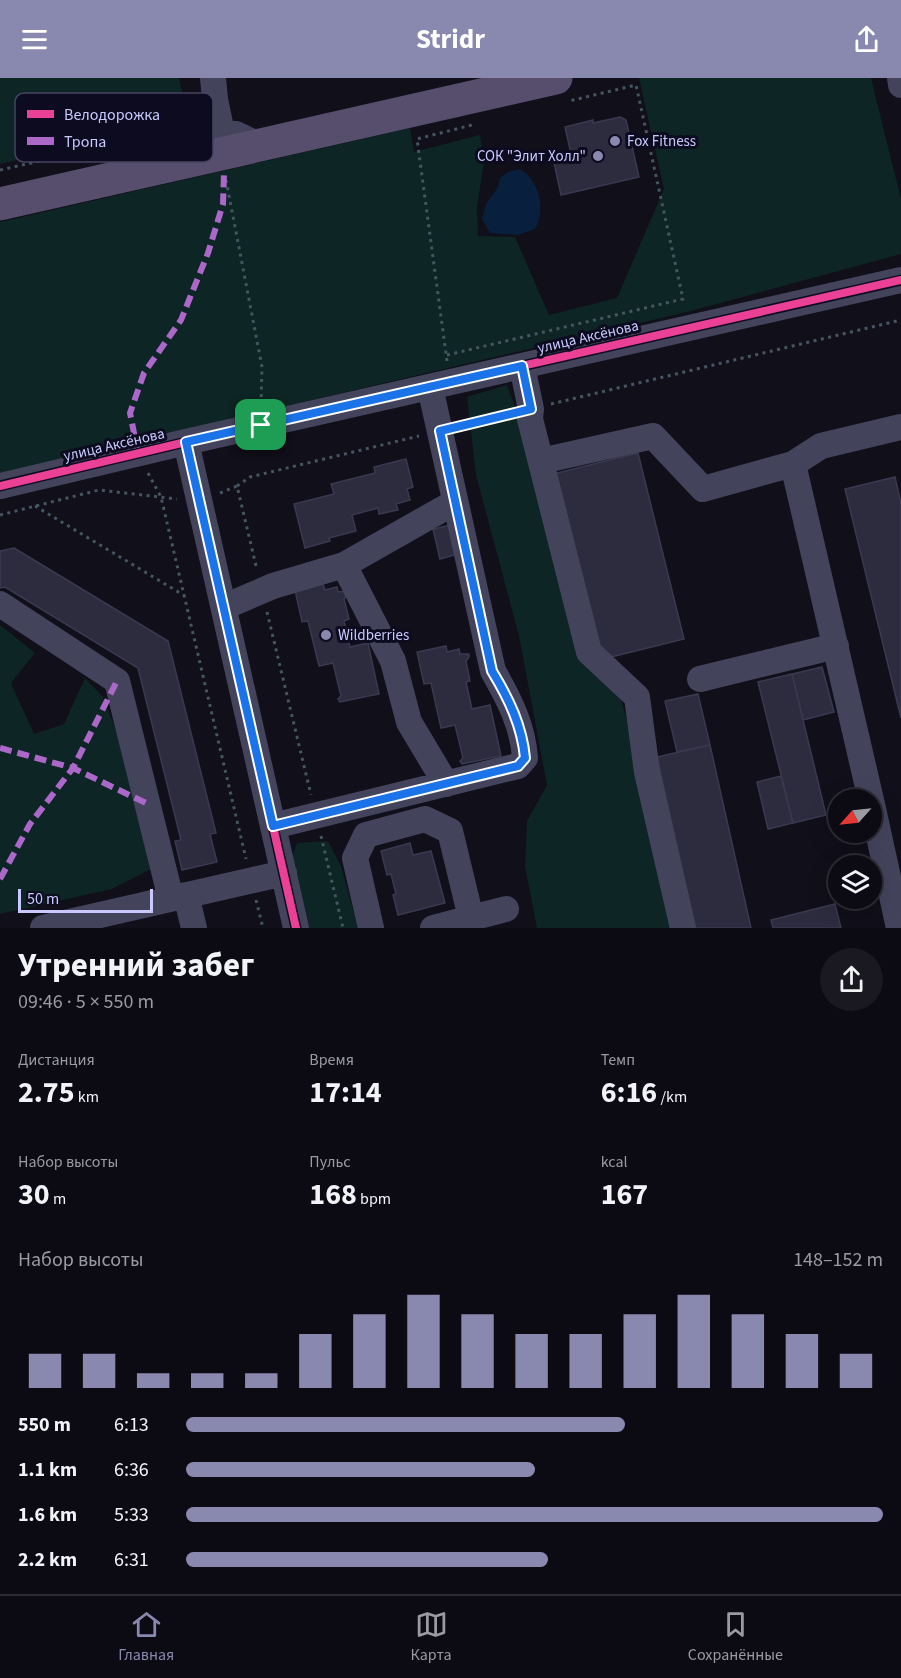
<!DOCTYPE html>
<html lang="ru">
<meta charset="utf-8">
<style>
:root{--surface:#0c0b14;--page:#1a1922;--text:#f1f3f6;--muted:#9a9ba0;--line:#2c2b34;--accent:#8988af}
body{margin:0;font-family:"Source Sans 3",sans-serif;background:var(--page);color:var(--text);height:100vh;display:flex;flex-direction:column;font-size:22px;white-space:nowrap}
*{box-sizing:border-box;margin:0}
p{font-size:20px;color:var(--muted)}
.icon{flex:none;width:33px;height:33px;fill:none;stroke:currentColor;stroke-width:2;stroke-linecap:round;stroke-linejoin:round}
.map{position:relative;height:850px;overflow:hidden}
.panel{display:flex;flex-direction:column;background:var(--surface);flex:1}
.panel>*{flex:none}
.needle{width:39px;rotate:243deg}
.buttons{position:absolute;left:828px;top:711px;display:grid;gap:12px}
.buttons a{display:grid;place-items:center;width:54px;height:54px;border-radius:50%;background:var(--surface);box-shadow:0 6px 24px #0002,0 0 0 2px var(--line);font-size:30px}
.scale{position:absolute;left:18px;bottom:15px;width:135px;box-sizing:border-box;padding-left:6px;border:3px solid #cac9ff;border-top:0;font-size:16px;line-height:21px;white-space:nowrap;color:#cac9ff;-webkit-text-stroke:4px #0c0b1f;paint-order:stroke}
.pin{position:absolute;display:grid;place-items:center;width:51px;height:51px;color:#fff;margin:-26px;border-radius:12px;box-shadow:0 3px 9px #0006}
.round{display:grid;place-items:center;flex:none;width:63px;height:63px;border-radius:32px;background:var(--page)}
.summary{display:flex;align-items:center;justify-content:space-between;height:102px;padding:0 18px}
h1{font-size:33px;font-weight:700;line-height:45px}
.figures{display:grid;grid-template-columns:repeat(3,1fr);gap:9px;height:102px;padding:6px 18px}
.figures div{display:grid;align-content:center}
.figures b{font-size:30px;font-weight:700}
.figures small{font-size:16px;font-weight:400}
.figures p{font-size:16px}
.chart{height:168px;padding:12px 18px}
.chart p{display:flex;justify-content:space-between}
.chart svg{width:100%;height:108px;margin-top:6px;stroke:var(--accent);stroke-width:6}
ul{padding:0 18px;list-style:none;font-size:20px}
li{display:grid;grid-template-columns:96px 72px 1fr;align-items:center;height:45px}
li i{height:15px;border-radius:8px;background:var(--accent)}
header{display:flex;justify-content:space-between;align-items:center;height:78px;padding:0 18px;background:var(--accent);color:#fff;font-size:27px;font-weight:700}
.tabs{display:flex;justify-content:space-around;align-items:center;height:84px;border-top:2px solid var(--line);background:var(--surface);font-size:16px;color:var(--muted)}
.tabs a{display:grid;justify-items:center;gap:3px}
.tabs .current{color:var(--accent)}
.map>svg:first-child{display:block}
.green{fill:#0d2524}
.water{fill:#08203d}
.building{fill:#2d2c3e;stroke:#3a3950;stroke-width:1.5}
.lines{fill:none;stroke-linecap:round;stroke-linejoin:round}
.path{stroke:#435661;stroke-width:3;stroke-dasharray:3 4.5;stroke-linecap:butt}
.minor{stroke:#43445c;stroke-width:26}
.major{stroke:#574e6e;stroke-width:33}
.quiet{stroke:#ac68c9;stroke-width:6;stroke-dasharray:12 6;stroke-linecap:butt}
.cycleway-casing{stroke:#0c0b1f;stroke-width:11}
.cycleway{stroke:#ea4096;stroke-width:8}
.route-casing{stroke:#fff;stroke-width:12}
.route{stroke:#1a73e8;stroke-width:8}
.poi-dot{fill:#8988af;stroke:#0c0b1f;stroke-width:2}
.labels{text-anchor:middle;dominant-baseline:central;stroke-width:6;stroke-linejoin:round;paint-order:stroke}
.poi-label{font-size:15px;fill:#cac9ff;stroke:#0c0b1f;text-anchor:start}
.street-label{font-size:15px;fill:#cac9ff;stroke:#0c0b1f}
.key{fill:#0c0b1f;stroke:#454462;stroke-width:1.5}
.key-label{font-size:16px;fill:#cac9ff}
</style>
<header><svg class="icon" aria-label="menu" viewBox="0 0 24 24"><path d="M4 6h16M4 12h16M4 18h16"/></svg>Stridr<svg class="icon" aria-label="share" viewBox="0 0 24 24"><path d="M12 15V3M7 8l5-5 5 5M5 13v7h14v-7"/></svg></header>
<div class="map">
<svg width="901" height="850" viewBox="0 0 901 850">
<rect width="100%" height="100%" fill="#100f1a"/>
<path class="green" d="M0,0h179l10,42 -189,44z
M639,0h232l30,121v55l-214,58 -687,161v-251l410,-94 4,24 66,-17 4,27 -7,45 1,29 37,1 34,78 68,-17 47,-109z
M507,307l111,304 26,90 31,149h-138l-12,-61 2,-46 20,-36 -28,-149 -43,-161 -9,-78z
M0,547l35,28 -24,30 23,51 30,-10 21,-46 18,19 43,111 7,60 -41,21 -112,25z
M328,763l13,25 17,62h-53l-16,-62 8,-23z"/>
<path class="water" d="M520,91c20,12 26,41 15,60l-17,6 -28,-2 -8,-14 4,-15 12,-17 2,-9 8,-6z"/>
<path class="building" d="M620,39l6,3 13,57 -78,18 -8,-37 18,-4 -6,-27 28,-7v3z
M638,375l46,186 -85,21 -46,-186z
M406,381l7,28 -6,2 3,11 -14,4 2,6 -19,4 -1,-6 -26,7 4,16 -27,7 1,3 -25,7 -11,-44 40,-10 -3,-10 44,-11 -1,-6z
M895,399l6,26v215l-56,-229z
M451,447l7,29 -18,5 -7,-30z
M14,470l154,93 48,192 -6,1 7,28 -35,8 -7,-29 6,-1 -43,-172 -133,-81 -5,1v-37z
M323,506l2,6 12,-3 1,5 7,-1 2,4 -3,4 5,20 -5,2 6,26 18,-4 11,51 -39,8 -2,-3 3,-3 -8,-33 -14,3 -11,-45 -6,1 -7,-32z
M446,568l1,6 12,-3 1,5h9v3l-3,4 4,20 -4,1 6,27 18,-4 11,51 -39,8 -2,-3 3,-3 -8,-33 -14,3 -10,-45 -7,1 -7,-32z
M822,589l12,45 -31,8 -11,-46z
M792,596l34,141 -33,8 -35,-141z
M698,616l12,51 -33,7 -12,-51z
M710,667l41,183h-56l-38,-171z
M781,698l12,47 -25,6 -11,-47z
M410,765l3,12 18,-4 14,52 -47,12 -5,-20 3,-1 -5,-20 -4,1 -6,-24z
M835,826l6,24h-68l-2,-8z"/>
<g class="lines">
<path class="path" d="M0,92l152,-34
M226,102l36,187 -1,37
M447,277l236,-56 -47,-214 -67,16
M447,283l-30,-222 55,-14
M551,326l350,-84
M461,348l49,-12
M148,395l13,24 85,362
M237,408l13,-9 169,-41
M220,415l17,-7 20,84
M35,428l150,90
M0,437l99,-25 78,9
M267,534l44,183
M321,758l22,92
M256,822l7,28"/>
<path class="minor" d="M213,0l2,21 7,34
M900,0l1,7
M153,91l15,-19 11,-7 43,-10 14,1 23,11
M522,288l9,43 -1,10 59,233 48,45 10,75 36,156
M186,364l110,486
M541,383l112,-25 50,53 90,-25
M0,408l186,-44 715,-162
M344,487l111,-63
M0,526l117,77 54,218
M224,529l49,-21 71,-21 49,96 16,61 37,62
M700,601l136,-33
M871,722l-78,-336 28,-18 80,-19
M872,726l27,124
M273,748l245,-60 7,-8c-2,-32 -16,-59 -32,-87l-63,-284
M186,817l8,33
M43,850l241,-55
M371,850l-16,-70 11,-23 59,-16 25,12 21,87 35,-9
M433,850l38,-10 -5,10"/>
<path class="major" d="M0,126l556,-126"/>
<path class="quiet" d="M138,375l-8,-40 14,-40 37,-53 27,-67 15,-49 1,-31
M0,670l73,20 75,36
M0,801l30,-55 43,-56 44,-87"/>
<defs>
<path id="cycleway" d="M186,364l110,486
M0,408l186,-44 715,-162"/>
</defs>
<use href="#cycleway" class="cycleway-casing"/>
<use href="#cycleway" class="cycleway"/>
</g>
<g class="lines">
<defs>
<path id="route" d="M522,288l9,43 -91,22 52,240c17,28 30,55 33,87l-7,8 -245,60 -87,-384z"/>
</defs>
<use href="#route" class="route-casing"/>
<use href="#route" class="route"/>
</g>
<g class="poi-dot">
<circle cx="615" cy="63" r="6"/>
<circle cx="598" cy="78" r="6"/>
<circle cx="326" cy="557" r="6"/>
</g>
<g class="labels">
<g class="poi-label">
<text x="627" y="63">Fox Fitness</text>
<text x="586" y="78" text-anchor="end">СОК "Элит Холл"</text>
<text x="338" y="557">Wildberries</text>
</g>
<g class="street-label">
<text transform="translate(588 259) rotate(-13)">улица Аксёнова</text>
<text transform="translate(114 367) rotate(-13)">улица Аксёнова</text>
</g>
</g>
<rect x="15" y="15" width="198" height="69" rx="9" class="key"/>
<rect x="27" y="32" width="27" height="8" fill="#ea4096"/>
<rect x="27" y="59" width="27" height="8" fill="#ac68c9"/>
<g class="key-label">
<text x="64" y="42">Велодорожка</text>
<text x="64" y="69">Тропа</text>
</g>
</svg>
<div class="buttons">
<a><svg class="needle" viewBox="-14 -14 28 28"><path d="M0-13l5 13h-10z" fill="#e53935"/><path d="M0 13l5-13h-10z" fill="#9a9ba0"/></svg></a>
<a><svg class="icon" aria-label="layers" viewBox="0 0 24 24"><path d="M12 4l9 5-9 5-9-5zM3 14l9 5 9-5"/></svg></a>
</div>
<div class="scale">50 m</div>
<div class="pin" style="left:261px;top:347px;background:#1e9e55"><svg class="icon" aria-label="arrive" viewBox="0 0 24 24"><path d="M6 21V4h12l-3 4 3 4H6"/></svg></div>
</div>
<section class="panel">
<div class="summary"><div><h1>Утренний забег</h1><p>09:46 · 5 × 550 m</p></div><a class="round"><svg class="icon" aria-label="share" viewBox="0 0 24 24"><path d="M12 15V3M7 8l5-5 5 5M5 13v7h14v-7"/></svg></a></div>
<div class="figures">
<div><p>Дистанция</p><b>2.75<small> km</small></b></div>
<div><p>Время</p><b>17:14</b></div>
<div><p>Темп</p><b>6:16<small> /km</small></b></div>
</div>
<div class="figures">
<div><p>Набор высоты</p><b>30<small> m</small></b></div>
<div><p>Пульс</p><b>168<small> bpm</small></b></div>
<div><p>kcal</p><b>167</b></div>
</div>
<div class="chart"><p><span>Набор высоты</span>148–152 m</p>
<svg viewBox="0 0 160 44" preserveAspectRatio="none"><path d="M5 44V30M15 44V30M25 44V38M35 44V38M45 44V38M55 44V22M65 44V14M75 44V6M85 44V14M95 44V22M105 44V22M115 44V14M125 44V6M135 44V14M145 44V22M155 44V30"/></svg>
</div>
<ul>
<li><b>550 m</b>6:13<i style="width:63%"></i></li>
<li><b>1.1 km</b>6:36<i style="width:50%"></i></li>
<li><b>1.6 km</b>5:33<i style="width:100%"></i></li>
<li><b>2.2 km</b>6:31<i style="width:52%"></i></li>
</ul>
</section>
<nav class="tabs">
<a class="current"><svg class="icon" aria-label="home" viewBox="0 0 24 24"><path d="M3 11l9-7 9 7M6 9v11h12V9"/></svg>Главная</a>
<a><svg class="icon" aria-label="map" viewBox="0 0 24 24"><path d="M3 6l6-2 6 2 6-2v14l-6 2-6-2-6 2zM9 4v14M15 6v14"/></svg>Карта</a>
<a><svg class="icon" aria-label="saved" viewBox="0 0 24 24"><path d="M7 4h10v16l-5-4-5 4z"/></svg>Сохранённые</a>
</nav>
